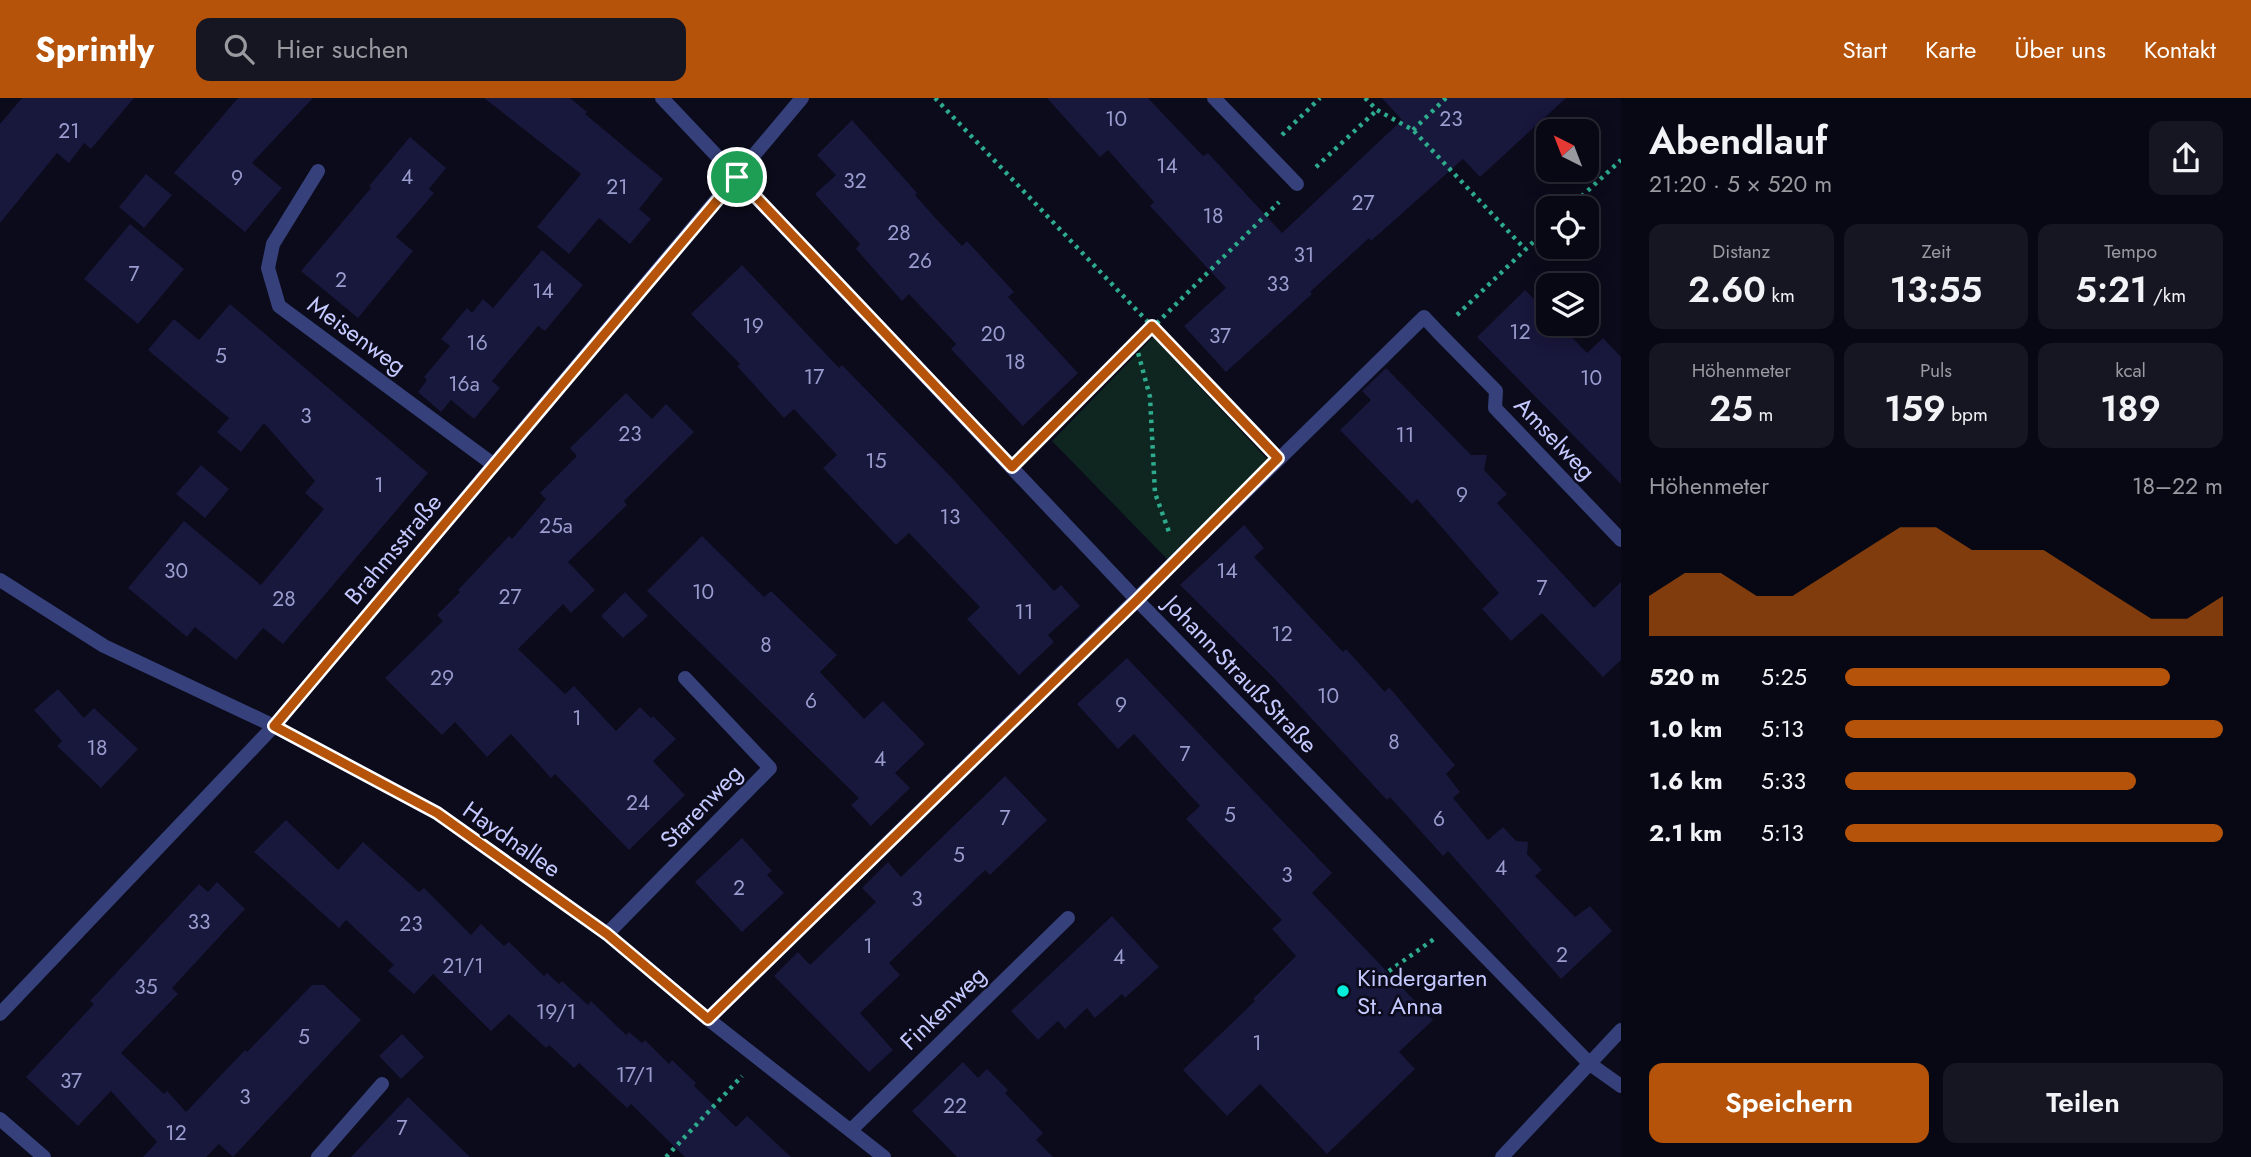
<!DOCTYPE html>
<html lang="de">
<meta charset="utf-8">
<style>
:root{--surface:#080814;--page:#161622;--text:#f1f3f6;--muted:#989aa0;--line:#292934;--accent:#b45309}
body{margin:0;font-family:Jost,sans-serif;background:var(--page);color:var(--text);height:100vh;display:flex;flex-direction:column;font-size:26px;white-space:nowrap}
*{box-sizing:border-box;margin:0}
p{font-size:23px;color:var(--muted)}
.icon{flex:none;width:38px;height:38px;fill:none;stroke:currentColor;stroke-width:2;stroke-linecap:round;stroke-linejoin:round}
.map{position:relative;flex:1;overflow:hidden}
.details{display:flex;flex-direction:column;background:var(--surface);width:630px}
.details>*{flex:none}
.needle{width:46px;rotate:318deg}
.controls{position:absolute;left:1536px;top:21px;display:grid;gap:14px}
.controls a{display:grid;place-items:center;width:63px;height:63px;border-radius:14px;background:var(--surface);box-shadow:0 4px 18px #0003,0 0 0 2px var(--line);font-size:35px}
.pin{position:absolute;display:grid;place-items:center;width:60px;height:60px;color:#fff;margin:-30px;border:4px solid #fff;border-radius:50%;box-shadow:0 2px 7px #0007}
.round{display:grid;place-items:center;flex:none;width:74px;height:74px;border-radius:14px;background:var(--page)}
.head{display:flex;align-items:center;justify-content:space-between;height:119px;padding:0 28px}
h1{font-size:38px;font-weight:600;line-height:52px}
.metrics{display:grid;grid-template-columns:repeat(3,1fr);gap:10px;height:119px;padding:7px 28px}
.metrics div{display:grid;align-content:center;border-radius:14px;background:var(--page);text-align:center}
.metrics b{font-size:35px;font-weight:600}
.metrics small{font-size:19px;font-weight:400}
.metrics p{font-size:19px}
.chart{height:196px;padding:14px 28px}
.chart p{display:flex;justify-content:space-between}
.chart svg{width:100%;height:126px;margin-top:7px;fill:var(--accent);opacity:.7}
.primary-button{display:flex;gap:14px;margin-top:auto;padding:14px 28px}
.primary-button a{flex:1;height:80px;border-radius:14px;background:var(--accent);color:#fff;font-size:28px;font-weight:600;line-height:80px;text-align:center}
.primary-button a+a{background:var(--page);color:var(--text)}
ul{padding:0 28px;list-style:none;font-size:23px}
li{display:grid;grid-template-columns:112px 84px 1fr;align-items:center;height:52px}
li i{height:18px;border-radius:9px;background:var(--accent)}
header{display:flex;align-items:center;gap:42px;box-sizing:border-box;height:98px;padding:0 35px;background:var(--accent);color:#fff}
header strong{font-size:33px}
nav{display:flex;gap:38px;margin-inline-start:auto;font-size:24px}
.search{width:490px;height:63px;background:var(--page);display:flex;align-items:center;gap:18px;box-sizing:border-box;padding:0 24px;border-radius:14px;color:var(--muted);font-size:26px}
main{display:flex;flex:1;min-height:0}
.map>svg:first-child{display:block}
.green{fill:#0e2520}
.building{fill:#18173c}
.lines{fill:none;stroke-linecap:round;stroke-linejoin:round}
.path{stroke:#2dab8c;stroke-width:4.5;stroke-dasharray:3.5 5;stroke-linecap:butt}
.lane{stroke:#36407a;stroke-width:14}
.street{stroke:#36407a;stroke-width:14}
.route-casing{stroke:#fff;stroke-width:14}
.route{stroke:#b45309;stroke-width:9}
.poi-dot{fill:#02eeda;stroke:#0b0b1b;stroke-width:2.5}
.labels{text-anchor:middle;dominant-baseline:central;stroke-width:5;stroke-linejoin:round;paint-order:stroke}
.number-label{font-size:21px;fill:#9a9cce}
.street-label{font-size:24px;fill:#c5c9ff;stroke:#0b0b1b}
.poi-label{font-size:24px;fill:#c5c9ff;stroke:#0b0b1b;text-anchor:start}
</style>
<header>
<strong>Sprintly</strong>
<div class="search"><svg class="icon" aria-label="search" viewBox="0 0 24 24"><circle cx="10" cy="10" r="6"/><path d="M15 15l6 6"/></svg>Hier suchen</div>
<nav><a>Start</a><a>Karte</a><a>Über uns</a><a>Kontakt</a></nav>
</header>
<main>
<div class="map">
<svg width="1621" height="1059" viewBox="0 0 1621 1059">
<rect width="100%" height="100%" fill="#0b0b1b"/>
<path class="green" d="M1153,239l114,122 -99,101 -116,-119z"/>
<path class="building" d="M22,0h112l-43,51 -7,-6 -15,20 -12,-10 -57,70v-99z
M238,0h75l-61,65 30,25 -37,44 -71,-59z
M484,0h86l17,14 -2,2 78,65 -24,30 12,10 -21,25 -31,-26 -30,36 -32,-27 44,-53z
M1047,0h101l55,58 5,-3 74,80 120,-113 -20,-22h184l-86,79 -17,-18 -92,82 -2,-3 -59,54 2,2 -86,78 -42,-46 42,-38 -76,-82 4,-4 -46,-52 -8,7z
M852,22l65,73 -2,2 24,27 23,24 5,-5 47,51 -6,5 70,76 -55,53 -72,-77 5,-5 -47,-50 -7,7 -46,-52 4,-5 -45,-50 21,-19 -19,-20z
M410,39l36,31 -17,21 5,4 -38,44 17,14 -55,67 -57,-47 70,-83 -2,-2z
M146,76l26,21 -28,33 -25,-21z
M130,126l54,45 -46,55 -54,-45z
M542,152l41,35 -38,46 -7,-5 -46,55 8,7 -26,31 -23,-19 -10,12 -23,-20 9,-12 -3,-3 26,-31 -9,-7 26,-31 5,5 11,-14 10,9z
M742,167l97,103 3,-3 110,113 102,113 7,-6 19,21 -32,29 6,7 -35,33 -52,-56 13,-12 -71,-74 -13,12 -73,-77 14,-13 -43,-46 -10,9 -47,-52 3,-2 -49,-50z
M1525,192l24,24v10h10l28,29 16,-15 18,19v127l-144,-147z
M230,206l198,169 -145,171 -20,-16 -27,32 -41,-33 -8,10 -59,-49 56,-67 77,64 63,-76 -19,-16 10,-12 -51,-58 -23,29 -24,-20 12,-14 -81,-68 26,-31 25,21z
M1386,270l85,87h16l-3,15 23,24 -10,9 97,105 27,-26v78l-18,17 -61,-64 -31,28 -29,-32 17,-16 -82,-94 -5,5 -72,-74 31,-30 -9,-9z
M626,295l26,26 14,-15 28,28 -70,69 3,4 -59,57 27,28 -24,23 -8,-9 -45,45 47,45 9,-8 42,45 24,-24 11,11 2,-2 23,23 -23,22 32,34 -56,55 -74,-76 -4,4 -40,-44 -24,23 -32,-35 -13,13 -57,-57 58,-57 -6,-6 23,-23 -2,-2 51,-54 3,3 34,-40 -6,-6 37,-37 -7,-8z
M201,367l28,24 -24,29 -29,-24z
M1244,427l20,23 -10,9 89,95 3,-3 39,43 4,-5 66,78 -9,9 14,18 -7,6 35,42 15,-13 13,14 12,1 -1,12 15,16 -7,6 40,41 15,-11 22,25 -51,48 -113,-128 -5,5 -53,-59 -3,3 -114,-123 -93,-92z
M702,438l62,61 7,-6 66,64 -17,17 44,47 19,-18 42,43 -30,29 15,15 -39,38 -20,-21 8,-7 -212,-207z
M625,494l23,24 -25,22 -22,-22z
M1127,560l205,215 -20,20 121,127 -34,32 16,17 -88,85 -67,-70 -33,32 -44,-46 72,-69 -2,-2 43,-43 -24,-27 10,-9 -96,-101 14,-13 -66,-72 -16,15 -41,-45z
M58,591l26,29 10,-10 44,41 -37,39 -44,-42 5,-5 -28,-31z
M1005,678l42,44 -57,55 -5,-5 -96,93 11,12 -40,38 33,37 -24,22 -95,-96 24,-24 12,13 66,-63 -14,-14 26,-26 13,15z
M286,722l52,50 25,-28 56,50 5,-4 47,47 10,-11 23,22 5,-4 35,34 3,-3 12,11 3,-3 26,24 3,-4 35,34 3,-3 13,11 3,-3 24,24 3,-4 24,23 -2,3 42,41 11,-11 44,41h-106l-54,-53 -4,4 -48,-45 -5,5 -25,-23 -3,3 -37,-34 -18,17 -58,-57 -19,20 -26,-23 6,-6 -48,-45 -7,8 -85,-76z
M742,740l30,33 -5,4 17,18 -42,39 -47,-50z
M217,784l28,27 -73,79 6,6 -57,59 43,41 3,-3 19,21 59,-62 2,2 65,-67h12l37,35 -128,137 -14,-13 -13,13h-63l14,-15 -46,-51 -33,35 -52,-49 68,-73 -4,-3 109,-117 9,8z
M1112,818l47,51 -34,31 -3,-4 -27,24 -8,-10 -22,21 -7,-8 -20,19 -27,-29z
M402,936l22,23 -23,22 -22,-23z
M963,964l15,16 9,-9 21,21 -3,3 38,40 -7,7 17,17h-96l-45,-46z
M408,999l62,60h-119z"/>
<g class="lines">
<path class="path" d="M935,0l328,345
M1365,0l12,12 36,20 112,119
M1413,32l33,-32
M1282,37l38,-37
M1316,69l61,-57
M1569,110l52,-48
M1457,217l92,-88
M1136,247l14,52 5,96 14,39
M1030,351l249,-247
M1375,883l59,-42
M666,1059l76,-81"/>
<path class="lane" d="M708,921l716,-702 15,16"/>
<path class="street" d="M662,0l475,502 453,464 31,22
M1214,0l83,86
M318,73l-45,73 -5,24 11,38 215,159
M1439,235l57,58 -1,17 126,132
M0,482l104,66 170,80 163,87 170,121 101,85 176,138
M607,836l163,-166 -85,-90
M0,916l274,-288 528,-628
M0,1021l44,38
M851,1032l217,-212
M318,1059l64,-73
M1502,1059l119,-127"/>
</g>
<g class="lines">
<defs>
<path id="route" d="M737,79l275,290 140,-141 126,132 -141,142 -429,419 -101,-85 -170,-121 -163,-87z"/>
</defs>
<use href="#route" class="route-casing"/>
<use href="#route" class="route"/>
</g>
<circle class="poi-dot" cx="1343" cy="893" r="7"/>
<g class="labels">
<g class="number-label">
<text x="1116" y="21">10</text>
<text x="1451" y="21">23</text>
<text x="69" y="33">21</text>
<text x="1167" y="68">14</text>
<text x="407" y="79">4</text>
<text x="237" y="80">9</text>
<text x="855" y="83">32</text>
<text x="617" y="89">21</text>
<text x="1363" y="105">27</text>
<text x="1213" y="118">18</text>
<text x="899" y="135">28</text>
<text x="1304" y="157">31</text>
<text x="920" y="163">26</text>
<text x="134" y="176">7</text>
<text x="341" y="182">2</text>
<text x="1278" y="186">33</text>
<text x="543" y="193">14</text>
<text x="753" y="228">19</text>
<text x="1520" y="234">12</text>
<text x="993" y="236">20</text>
<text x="1220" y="238">37</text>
<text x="477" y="245">16</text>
<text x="221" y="258">5</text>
<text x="1015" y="264">18</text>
<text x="814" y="279">17</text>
<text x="1591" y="280">10</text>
<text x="464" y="286">16a</text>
<text x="306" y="318">3</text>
<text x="630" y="336">23</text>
<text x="1405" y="337">11</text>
<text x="876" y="363">15</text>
<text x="379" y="387">1</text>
<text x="1462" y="397">9</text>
<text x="950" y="419">13</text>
<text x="556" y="428">25a</text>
<text x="176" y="473">30</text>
<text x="1227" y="473">14</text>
<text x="1542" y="490">7</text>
<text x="703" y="494">10</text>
<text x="510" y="499">27</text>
<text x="284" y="501">28</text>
<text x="1024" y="514">11</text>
<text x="1282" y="536">12</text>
<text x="766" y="547">8</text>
<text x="442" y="580">29</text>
<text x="1328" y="598">10</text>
<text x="811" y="603">6</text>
<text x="1121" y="607">9</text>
<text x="577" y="620">1</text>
<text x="1394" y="644">8</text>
<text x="97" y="650">18</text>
<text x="1185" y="656">7</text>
<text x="880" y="661">4</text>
<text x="638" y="705">24</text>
<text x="1230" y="717">5</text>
<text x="1005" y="720">7</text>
<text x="1439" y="721">6</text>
<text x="959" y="757">5</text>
<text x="1501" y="770">4</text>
<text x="1287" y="777">3</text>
<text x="739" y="790">2</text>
<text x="917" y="801">3</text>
<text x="199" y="824">33</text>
<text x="411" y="826">23</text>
<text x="868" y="848">1</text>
<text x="1562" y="857">2</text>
<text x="1119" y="859">4</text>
<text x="463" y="868">21/1</text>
<text x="146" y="889">35</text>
<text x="556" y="914">19/1</text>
<text x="304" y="939">5</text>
<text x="1257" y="945">1</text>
<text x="635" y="977">17/1</text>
<text x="71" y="983">37</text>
<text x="245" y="999">3</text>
<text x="955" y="1008">22</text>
<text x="402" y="1030">7</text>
<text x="176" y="1035">12</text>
</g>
<g class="street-label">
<text transform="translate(357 237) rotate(36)">Meisenweg</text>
<text transform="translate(1555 340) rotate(46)">Amselweg</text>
<text transform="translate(393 451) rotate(-50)">Brahmsstraße</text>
<text transform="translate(1241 576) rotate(46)">Johann-Strauß-Straße</text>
<text transform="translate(701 708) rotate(-46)">Starenweg</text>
<text transform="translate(512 741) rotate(35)">Haydnallee</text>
<text transform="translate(943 910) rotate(-44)">Finkenweg</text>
</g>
<g class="poi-label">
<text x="1357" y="879">Kindergarten<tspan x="1357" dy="28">St. Anna</tspan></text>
</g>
</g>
</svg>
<div class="controls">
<a><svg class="needle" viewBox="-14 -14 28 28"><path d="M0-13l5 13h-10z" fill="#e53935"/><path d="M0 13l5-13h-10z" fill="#989aa0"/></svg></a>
<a><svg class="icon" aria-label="locate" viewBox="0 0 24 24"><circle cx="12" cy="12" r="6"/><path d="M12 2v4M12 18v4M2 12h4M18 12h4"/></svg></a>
<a><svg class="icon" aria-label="layers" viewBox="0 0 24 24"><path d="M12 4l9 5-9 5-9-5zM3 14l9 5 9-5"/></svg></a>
</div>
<div class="pin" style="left:737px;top:79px;background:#1e9e55"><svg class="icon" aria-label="arrive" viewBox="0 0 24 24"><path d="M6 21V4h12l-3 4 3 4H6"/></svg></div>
</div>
<section class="details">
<div class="head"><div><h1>Abendlauf</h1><p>21:20 · 5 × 520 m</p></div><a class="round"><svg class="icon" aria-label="share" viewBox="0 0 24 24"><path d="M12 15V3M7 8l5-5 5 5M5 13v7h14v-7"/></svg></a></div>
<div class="metrics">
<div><p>Distanz</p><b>2.60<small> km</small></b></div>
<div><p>Zeit</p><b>13:55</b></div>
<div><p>Tempo</p><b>5:21<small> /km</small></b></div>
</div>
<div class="metrics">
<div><p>Höhenmeter</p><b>25<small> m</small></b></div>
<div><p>Puls</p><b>159<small> bpm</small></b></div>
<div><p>kcal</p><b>189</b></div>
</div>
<div class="chart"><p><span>Höhenmeter</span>18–22 m</p>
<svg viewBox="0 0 160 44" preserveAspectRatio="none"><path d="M0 44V30L10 22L20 22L30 30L40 30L50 22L60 14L70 6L80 6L90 14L100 14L110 14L120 22L130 30L140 38L150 38L160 30V44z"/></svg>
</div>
<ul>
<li><b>520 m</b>5:25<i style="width:86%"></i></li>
<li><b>1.0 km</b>5:13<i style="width:100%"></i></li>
<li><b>1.6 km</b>5:33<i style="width:77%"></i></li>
<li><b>2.1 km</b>5:13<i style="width:100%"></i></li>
</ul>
<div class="primary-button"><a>Speichern</a><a>Teilen</a></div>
</section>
</main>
